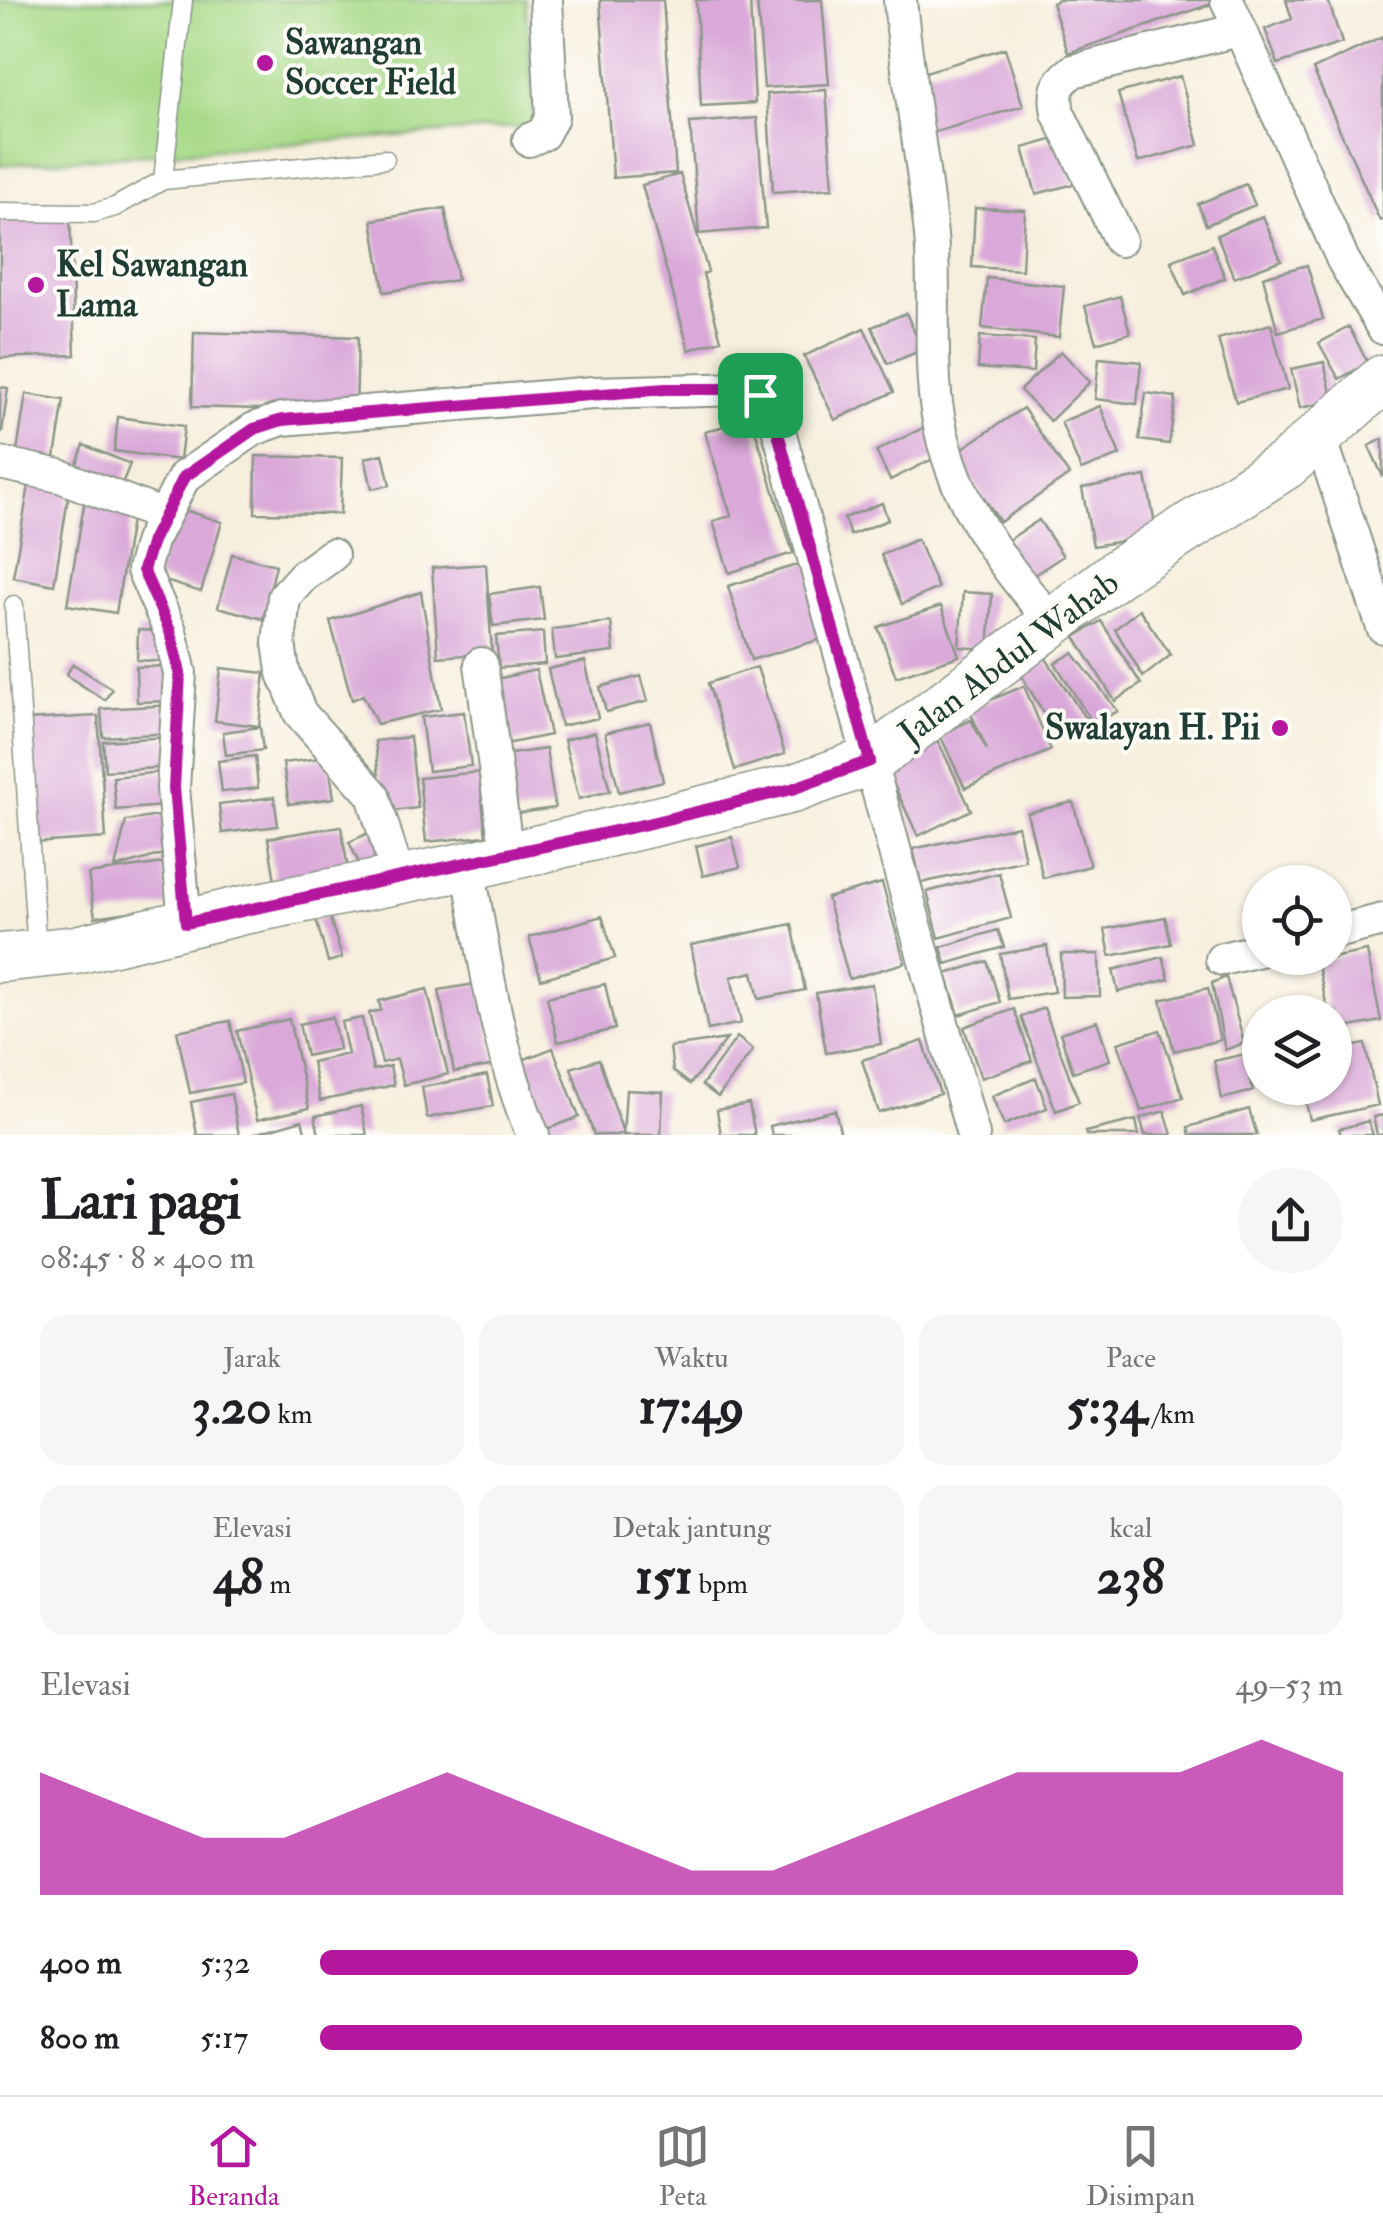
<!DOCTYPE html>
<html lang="id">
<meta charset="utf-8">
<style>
:root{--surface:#fff;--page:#f6f6f6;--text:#202124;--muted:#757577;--line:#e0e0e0;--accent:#b5179e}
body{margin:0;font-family:"IM FELL Double Pica",serif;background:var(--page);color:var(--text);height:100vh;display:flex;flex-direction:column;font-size:38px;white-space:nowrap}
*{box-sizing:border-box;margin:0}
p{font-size:32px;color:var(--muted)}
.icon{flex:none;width:55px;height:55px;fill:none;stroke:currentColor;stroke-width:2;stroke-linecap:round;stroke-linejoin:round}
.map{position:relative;height:1135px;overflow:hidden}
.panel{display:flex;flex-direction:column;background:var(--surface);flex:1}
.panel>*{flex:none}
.buttons{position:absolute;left:1242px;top:865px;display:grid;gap:20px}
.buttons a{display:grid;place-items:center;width:110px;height:110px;border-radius:50%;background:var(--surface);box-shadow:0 2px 8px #0004;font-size:50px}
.pin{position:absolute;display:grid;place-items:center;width:85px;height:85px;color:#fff;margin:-42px;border-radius:20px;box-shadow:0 5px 15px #0006}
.round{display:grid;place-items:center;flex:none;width:105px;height:105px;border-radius:52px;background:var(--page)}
.headline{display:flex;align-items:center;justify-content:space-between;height:170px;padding:0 40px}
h1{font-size:55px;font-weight:700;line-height:75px}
.figures{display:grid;grid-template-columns:repeat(3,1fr);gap:15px;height:170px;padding:10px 40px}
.figures div{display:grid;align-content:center;border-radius:25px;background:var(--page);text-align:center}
.figures b{font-size:50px;font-weight:700}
.figures small{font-size:28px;font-weight:400}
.figures p{font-size:28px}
.chart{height:280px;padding:20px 40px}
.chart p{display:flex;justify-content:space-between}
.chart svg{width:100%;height:180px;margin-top:10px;fill:var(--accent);opacity:.7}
ul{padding:0 40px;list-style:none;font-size:32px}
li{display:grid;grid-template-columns:160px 120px 1fr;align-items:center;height:75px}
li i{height:25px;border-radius:12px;background:var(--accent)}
.dock{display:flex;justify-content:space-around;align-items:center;height:140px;border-top:2px solid var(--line);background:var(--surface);font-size:28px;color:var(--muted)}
.dock a{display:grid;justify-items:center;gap:5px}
.dock .active{color:var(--accent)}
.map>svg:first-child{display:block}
.green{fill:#a8da89;stroke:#648c5e;stroke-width:2.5}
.building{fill:#daa8d9}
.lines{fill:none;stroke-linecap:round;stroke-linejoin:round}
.lane-casing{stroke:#8b9688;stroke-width:21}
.street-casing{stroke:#8b9688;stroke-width:36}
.secondary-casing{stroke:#8b9688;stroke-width:51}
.lane{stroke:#fff;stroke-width:18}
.street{stroke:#fff;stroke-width:32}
.secondary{stroke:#fff;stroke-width:48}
.route-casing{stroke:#fff;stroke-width:20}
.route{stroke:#b5179e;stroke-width:12}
.poi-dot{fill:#b5179e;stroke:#fdfcf7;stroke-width:4}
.labels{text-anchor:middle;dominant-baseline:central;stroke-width:8;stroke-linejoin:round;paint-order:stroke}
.poi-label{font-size:35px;font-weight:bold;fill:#1f3d34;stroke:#fdfcf7;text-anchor:start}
.street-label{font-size:35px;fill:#1f3d34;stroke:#fdfcf7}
</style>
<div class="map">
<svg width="1383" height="1135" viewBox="0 0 1383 1135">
<rect width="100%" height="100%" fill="#fdfcf7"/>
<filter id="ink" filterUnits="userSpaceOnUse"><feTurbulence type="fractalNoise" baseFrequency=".01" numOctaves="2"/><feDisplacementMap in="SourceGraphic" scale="20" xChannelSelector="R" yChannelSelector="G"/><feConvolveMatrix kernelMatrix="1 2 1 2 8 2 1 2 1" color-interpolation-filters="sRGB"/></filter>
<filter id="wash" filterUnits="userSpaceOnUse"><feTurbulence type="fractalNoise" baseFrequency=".0048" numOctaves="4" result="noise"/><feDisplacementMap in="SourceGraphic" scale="40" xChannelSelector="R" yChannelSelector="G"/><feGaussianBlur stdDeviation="2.25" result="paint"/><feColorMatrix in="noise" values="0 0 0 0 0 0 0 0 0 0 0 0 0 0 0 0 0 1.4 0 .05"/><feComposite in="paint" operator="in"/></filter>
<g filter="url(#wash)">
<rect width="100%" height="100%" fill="#f7efdd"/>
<path class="green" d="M0,0h526l8,126 -534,39z"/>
<g id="blocks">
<path class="building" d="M600,0h63l13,173 -63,5z
M696,0h54l5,103 -54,3z
M757,0h65l7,84 -65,4z
M1059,0h161v1l-152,52 -16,-50z
M1286,0h42l14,43 -64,21 -13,-35 27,-10z
M1383,37v183l-3,1 -67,-152z
M1005,48l18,58 -94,28 -17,-58z
M1180,76l19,69 -61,17 -20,-69z
M826,90l7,98 -60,4 -6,-98z
M757,118l9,110 -67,6 -9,-111z
M1062,137l12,47 -38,10 -13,-46z
M680,174l28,98 -5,2 18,66 -32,10 -47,-165z
M1246,184l9,21 -49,20 -8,-21z
M445,208l12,72 -73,12 -12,-72z
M975,208l50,2 -3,60 -50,-3z
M70,214l5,141 -75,3v-143z
M1263,216l18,44 -47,18 -17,-43z
M1212,245l13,33 -40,17 -14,-34z
M1307,265l16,54 -45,13 -15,-55z
M987,278l77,8 -5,51 -77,-9z
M1120,296l10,37 -34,10 -11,-37z
M906,313l16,37 -34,14 -16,-37z
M1271,324l17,65 -52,13 -18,-63z
M1349,327l19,36 -29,16 -20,-36z
M864,328l30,64 -59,28 -31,-64z
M194,332l164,5 -2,75 -164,-5z
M980,336l55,4 -2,32 -55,-4z
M1061,351l29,31 -40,39 -30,-31z
M1099,358l42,4 -4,42 -42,-5z
M1324,362l9,39 -33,7 -9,-39z
M0,387l8,1 -6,44h-2z
M1146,393l30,4 -7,47 -30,-4z
M26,394l38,6 -10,64 -38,-6z
M1100,406l20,49 -39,15 -20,-48z
M1023,408l46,67 -69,47 -46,-68z
M118,417l66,9 -4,34 -66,-9z
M751,417l42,136 -64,20 -16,-52 18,-5 -26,-84z
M927,426l14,29 -51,25 -14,-29z
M1383,439v38l-14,-31z
M84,445l46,19 -10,25 -46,-18z
M383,454l7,31 -18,4 -7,-31z
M256,456l86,2 -2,56 -85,-1z
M1146,476l11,59 -64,11 -11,-58z
M29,485l40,7 -15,93 -41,-8z
M85,499l48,8 -17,106 -49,-8z
M882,503l6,17 -38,15 -6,-17z
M175,507l47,15 -21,70 -46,-14z
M1039,520l24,36 -35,23 -24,-36z
M917,539l21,49 -36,16 -21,-49z
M232,554l44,11 -13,54 -45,-12z
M810,561l22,75 -81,24 -23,-74z
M486,564l6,89 -54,4 -6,-89z
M540,587l4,33 -51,6 -4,-32z
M421,592l20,117 -64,15 -14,-29 -11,5 -22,-79z
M963,592l29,2 -4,55 -29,-2z
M941,606l18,50 -63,21 -18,-50z
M1139,609l32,46 -28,22 -28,-48z
M1101,621l40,63 -26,17 -40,-64z
M611,622l3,30 -59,7 -3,-30z
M138,630l33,2 -2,30 -32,-2z
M543,632l2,32 -46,4 -3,-32z
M1073,653l45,58 -25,13 -38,-61z
M1045,657l44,67 -30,15 -42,-71z
M585,661l13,57 -37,8 -13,-57z
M73,664l39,25 -7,11 -39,-25z
M170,666l1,35 -34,1 -1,-35z
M757,667l28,87 -50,16 -27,-87z
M221,668l44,5 -6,53 -44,-5z
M536,670l14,65 -44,9 -14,-64z
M641,676l7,25 -42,11 -6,-25z
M1024,686l27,64 -86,38 -25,-53 31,-15 16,30 -18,-41z
M172,705l1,28 -70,4 -2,-28z
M464,712l7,54 -43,5 -7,-54z
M98,716l8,122 -72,5 -9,-123z
M650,722l13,59 -44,11 -14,-59z
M260,727l3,23 -37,5 -3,-23z
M595,732l15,59 -31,8 -15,-59z
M169,737l3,30 -67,4 -2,-30z
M410,737l8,71 -35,4 -8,-71z
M938,741l33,69 -53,26 -33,-70z
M546,749l9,59 -43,6 -9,-59z
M255,756l3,32 -36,4 -4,-31z
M328,757l6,41 -45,6 -6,-41z
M170,771l4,34 -58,5 -3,-33z
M479,772l7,64 -60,6 -7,-64z
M274,797l4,29 -56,7 -3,-29z
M1073,802l17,64 -47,12 -16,-65z
M165,815l5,37 -55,16 11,-47z
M341,826l8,49 -73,12 -8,-49z
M1018,826l7,34 -104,23 -8,-34z
M377,829l15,32 -28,13 -15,-32z
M732,837l8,30 -37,9 -7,-30z
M163,863l6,43 -74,11 -7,-43z
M999,873l12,45 -72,20 -12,-46z
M882,883l23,80 -56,16 -22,-81z
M329,915l13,43 -14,4 -12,-43z
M602,916l13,42 -74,21 -12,-42z
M1165,917l6,27 -61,12 -5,-27z
M792,924l13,66 -46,9 -6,-27 -22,5 10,46 -33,7 -17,-85z
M998,930l6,17 -58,17 -5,-17z
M1047,946l7,46 -46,7 -8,-45z
M1367,951l14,70 -46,9v-18h-7l-11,-51z
M1061,954h38l1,42 -38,1z
M1163,957l6,22 -51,13 -5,-22z
M987,961l13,41 -41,13 -13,-41z
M1226,977l18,66 -19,7 -13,-67z
M481,983l15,82 -42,7 -15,-82z
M605,984l10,45 -57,13 -11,-45z
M872,984l9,60 -55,9 -10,-60z
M1208,988l12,52 -46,11 -13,-51z
M427,989l21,85 -44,11 -7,-26 -15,4 -13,-50 12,-3 -2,-9z
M1044,1008l35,94 -23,9 -35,-94z
M1014,1009l18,52 -51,17 -17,-51z
M332,1017l7,32 -33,7 -7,-32z
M362,1018l11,52 17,-4 4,19 -74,16 -8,-39 36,-8 -7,-32z
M289,1019l20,89 -52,12 -20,-89z
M230,1021l13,62 -53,10 -13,-62z
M1097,1021l13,39 -37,12 -13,-39z
M1160,1030l23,67 -42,14 -23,-68z
M737,1037l16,13 -35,47 -16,-12z
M727,1039l-37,45 -17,-13 -3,-24z
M923,1041l17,53 -61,19 -17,-53z
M1365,1044l13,61 -68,15 -5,-22 29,-7 1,-41z
M553,1048l26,69 -40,15 -27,-68z
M1245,1054l8,37 -31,8 -8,-38z
M599,1059l24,74 -7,2h-22l-23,-67z
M487,1075l6,31 -66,12 -5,-31z
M1036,1078l11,30 -43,17 -12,-29z
M626,1090l37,2 -2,43h-38z
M231,1094l8,41h-42l-6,-33z
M749,1104l6,31h-34l-4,-25z
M361,1106l6,29h-48l-4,-19z
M1249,1109l8,26h-67l-2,-8z
M835,1110l6,25h-69l-2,-9z
M1165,1111l7,24h-27l-5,-17z
M1383,1115v20h-6l-4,-18z
M302,1120l4,15h-52v-1z
M1136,1120l3,15h-53l-1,-3z
M1368,1121l5,14h-32l-2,-6z"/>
</g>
</g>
<g filter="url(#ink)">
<use href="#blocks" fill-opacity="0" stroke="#8b9688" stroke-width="2.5"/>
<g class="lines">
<defs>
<path id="lane" d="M163,180l20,-180
M0,212l94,1 21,-6 48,-27 222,-21
M14,605l23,347"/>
<path id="street" d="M900,0c7,79 23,156 31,235 5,56 -2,113 5,168 12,91 59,152 116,219
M1227,0l116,260 40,68
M529,140l14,-6 9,-17 -6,-117
M1120,240l-62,-127c-4,-21 -2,-29 15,-42l165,-41
M1319,434l64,193
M0,463l60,13 104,40
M332,555l-29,21 -19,21 -5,46 4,28 17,42 73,82 26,85
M481,664l26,191
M468,866c16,89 29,185 65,269
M185,923l-12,-135 7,-115 -10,-42 -27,-61 8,-29 33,-64 70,-48 28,-10 311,-26 152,-4 16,6 15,25 197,715
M1335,932l48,-12
M1222,959l38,-9"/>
<path id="secondary" d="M0,958l76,-8 168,-40 224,-44 324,-77 78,-28 246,-187 171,-110 96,-85"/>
</defs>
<use href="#lane" class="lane-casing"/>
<use href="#street" class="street-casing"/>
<use href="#secondary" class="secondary-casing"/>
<use href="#lane" class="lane"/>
<use href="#street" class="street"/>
<use href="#secondary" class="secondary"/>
</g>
</g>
<g class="lines" filter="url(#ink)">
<defs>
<path id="route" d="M665,389h80l25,16 100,356 -78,28 -154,37 -452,97 -12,-135 6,-115 -10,-42 -27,-61 9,-29 32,-64 70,-48 28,-9z"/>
</defs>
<use href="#route" class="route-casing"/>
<use href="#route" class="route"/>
</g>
<g class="poi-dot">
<circle cx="265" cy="63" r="10"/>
<circle cx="36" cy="285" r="10"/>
<circle cx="1280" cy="728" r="10"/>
</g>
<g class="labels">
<g class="poi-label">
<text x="285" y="43">Sawangan<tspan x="285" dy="40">Soccer Field</tspan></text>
<text x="56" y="265">Kel Sawangan<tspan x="56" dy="40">Lama</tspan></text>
<text x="1260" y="728" text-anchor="end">Swalayan H. Pii</text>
</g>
<g class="street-label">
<text transform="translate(1009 658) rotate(-37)">Jalan Abdul Wahab</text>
</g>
</g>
</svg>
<div class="buttons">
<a><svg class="icon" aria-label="locate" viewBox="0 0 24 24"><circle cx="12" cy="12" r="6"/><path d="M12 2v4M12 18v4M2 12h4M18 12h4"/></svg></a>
<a><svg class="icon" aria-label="layers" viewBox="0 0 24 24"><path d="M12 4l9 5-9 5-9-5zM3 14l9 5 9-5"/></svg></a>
</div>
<div class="pin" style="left:760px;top:395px;background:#1e9e55"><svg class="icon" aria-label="arrive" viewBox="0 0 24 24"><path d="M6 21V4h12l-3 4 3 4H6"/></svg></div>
</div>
<section class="panel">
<div class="headline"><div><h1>Lari pagi</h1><p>08:45 · 8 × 400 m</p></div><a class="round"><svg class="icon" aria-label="share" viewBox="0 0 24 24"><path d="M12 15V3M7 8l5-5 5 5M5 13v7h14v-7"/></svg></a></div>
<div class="figures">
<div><p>Jarak</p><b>3.20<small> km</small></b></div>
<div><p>Waktu</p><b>17:49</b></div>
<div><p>Pace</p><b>5:34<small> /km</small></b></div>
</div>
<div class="figures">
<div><p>Elevasi</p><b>48<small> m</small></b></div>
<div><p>Detak jantung</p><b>151<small> bpm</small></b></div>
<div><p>kcal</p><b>238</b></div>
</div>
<div class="chart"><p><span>Elevasi</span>49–53 m</p>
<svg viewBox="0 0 160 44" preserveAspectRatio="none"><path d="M0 44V14L10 22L20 30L30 30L40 22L50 14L60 22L70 30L80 38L90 38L100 30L110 22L120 14L130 14L140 14L150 6L160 14V44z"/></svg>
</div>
<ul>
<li><b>400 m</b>5:32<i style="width:80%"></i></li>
<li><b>800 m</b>5:17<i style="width:96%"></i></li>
</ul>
</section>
<nav class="dock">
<a class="active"><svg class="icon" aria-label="home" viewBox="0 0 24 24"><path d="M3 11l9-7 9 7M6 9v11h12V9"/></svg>Beranda</a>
<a><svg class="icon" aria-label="map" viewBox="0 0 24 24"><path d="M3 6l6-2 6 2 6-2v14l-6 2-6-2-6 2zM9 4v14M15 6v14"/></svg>Peta</a>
<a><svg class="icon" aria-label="saved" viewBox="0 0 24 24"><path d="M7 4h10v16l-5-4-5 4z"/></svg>Disimpan</a>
</nav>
